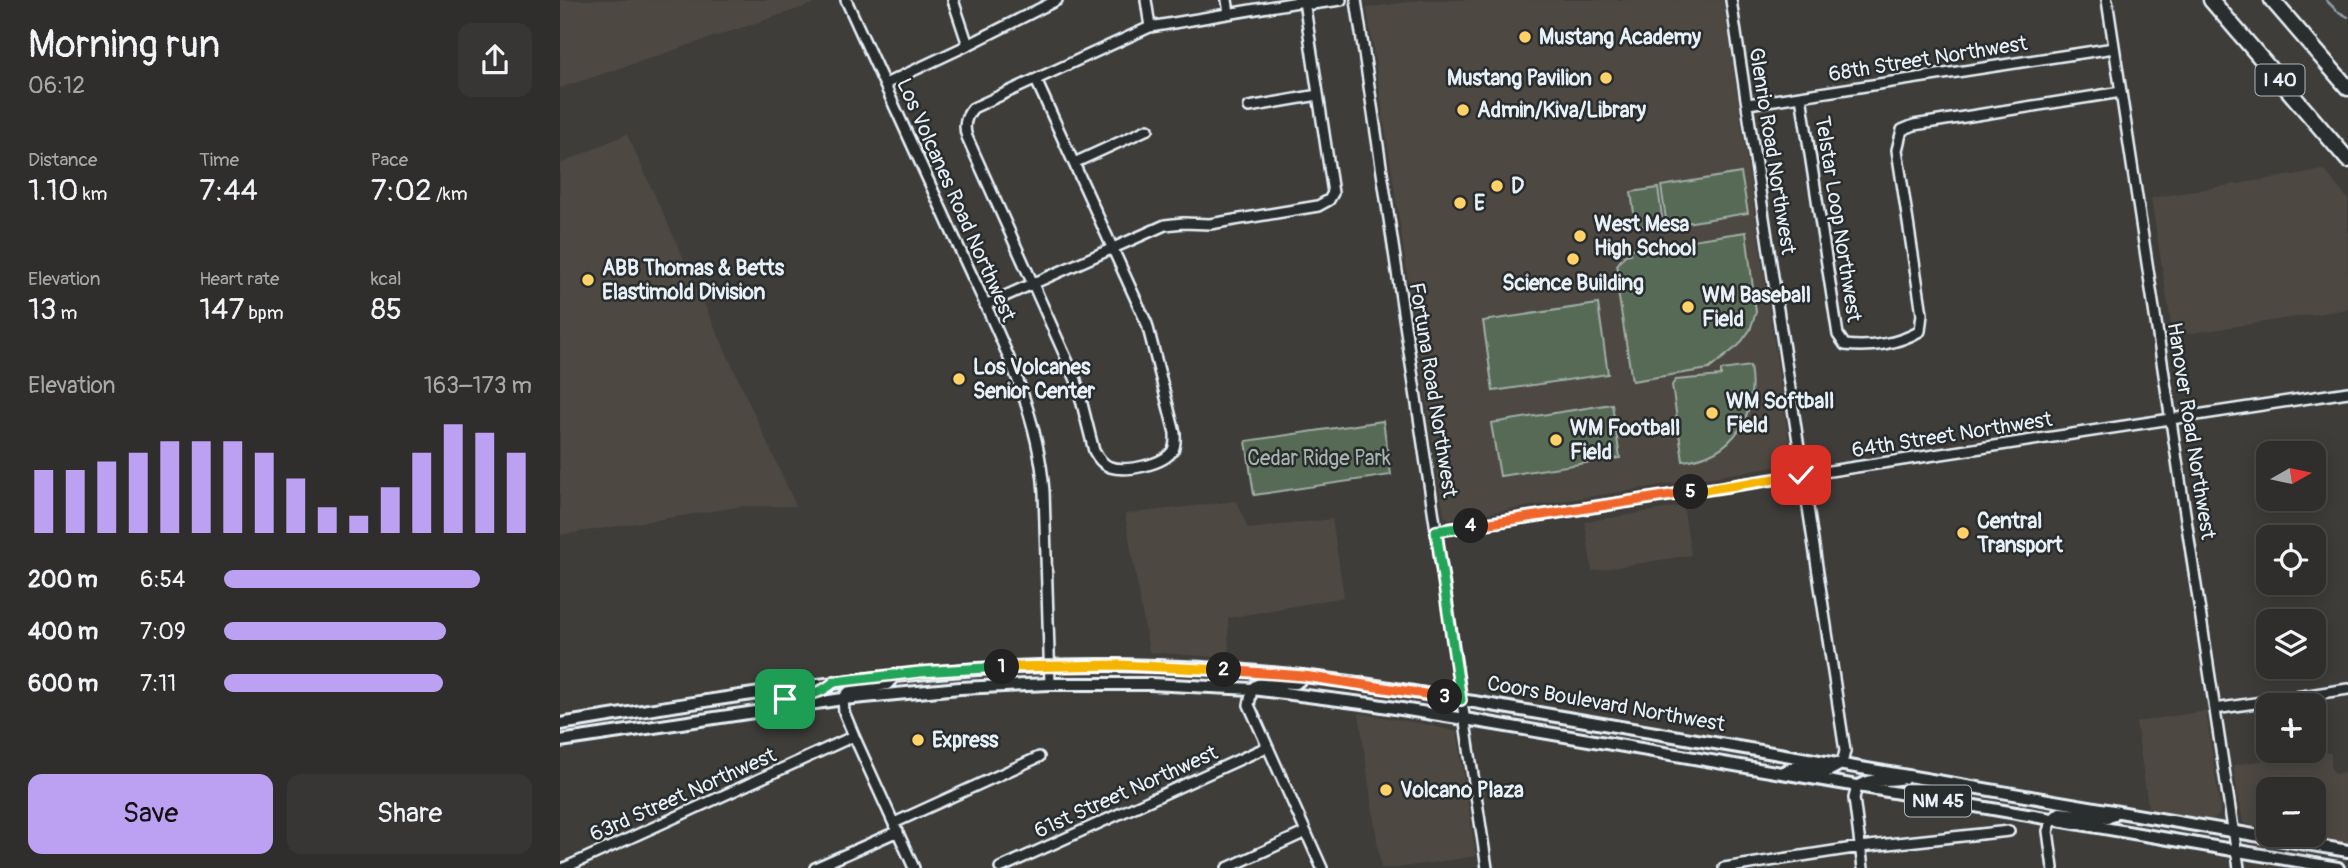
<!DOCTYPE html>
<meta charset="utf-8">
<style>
:root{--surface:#2f2e2c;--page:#373634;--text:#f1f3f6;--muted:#a7a8a9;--line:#4a4a48;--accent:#bca0f2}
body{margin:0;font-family:Pangolin,sans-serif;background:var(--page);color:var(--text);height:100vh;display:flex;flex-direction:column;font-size:26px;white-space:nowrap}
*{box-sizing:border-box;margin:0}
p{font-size:23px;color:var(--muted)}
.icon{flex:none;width:38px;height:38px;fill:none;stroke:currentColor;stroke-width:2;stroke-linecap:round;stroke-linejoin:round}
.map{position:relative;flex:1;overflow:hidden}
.drawer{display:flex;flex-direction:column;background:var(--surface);width:560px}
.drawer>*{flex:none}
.needle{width:46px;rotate:81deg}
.tools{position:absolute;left:1696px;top:441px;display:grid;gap:14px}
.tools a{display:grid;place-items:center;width:70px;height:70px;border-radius:14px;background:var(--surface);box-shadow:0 4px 18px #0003,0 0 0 2px var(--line);font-size:35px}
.pin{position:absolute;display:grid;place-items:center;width:60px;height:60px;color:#fff;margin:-30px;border-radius:14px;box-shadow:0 4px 10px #0006}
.km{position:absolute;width:35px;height:35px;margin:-18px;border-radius:50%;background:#222;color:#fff;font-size:19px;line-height:35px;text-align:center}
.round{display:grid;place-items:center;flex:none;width:74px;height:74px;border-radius:14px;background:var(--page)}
.summary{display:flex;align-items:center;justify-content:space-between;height:119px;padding:0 28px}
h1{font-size:38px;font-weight:600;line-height:52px}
.metrics{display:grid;grid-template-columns:repeat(3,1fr);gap:10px;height:119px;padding:7px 28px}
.metrics div{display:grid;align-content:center}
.metrics b{font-size:30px;font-weight:600}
.metrics small{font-size:19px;font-weight:400}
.metrics p{font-size:19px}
.chart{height:196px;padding:14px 28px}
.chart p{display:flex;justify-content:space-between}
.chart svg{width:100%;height:126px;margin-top:7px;stroke:var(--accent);stroke-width:6}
.action{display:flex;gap:14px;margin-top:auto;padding:14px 28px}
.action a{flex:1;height:80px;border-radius:14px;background:var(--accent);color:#111;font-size:28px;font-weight:600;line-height:80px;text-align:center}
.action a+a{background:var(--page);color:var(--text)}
ul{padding:0 28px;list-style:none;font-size:23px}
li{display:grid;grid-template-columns:112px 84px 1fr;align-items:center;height:52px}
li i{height:18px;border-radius:9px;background:var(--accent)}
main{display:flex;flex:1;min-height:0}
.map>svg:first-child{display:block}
.built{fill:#4d4842}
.green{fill:#576b56;stroke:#a0aea7;stroke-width:2}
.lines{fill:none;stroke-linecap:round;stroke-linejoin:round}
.stream{stroke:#8e9faa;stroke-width:2.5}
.minor-casing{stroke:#e8f1f8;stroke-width:14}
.major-casing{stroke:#e8f1f8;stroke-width:16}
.highway-casing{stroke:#e8f1f8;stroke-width:19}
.minor{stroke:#2a2d2e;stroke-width:9}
.major{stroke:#2a2d2e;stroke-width:10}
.highway{stroke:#2a2d2e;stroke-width:14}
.split-1-casing{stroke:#fff;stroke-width:14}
.split-2-casing{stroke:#fff;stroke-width:14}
.split-3-casing{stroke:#fff;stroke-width:14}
.split-4-casing{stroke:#fff;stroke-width:14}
.split-5-casing{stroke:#fff;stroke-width:14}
.split-6-casing{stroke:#fff;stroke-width:14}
.split-1{stroke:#22a559;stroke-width:9}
.split-2{stroke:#f5b400;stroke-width:9}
.split-3{stroke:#f0652b;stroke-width:9}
.split-4{stroke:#22a559;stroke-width:9}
.split-5{stroke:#f0652b;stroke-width:9}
.split-6{stroke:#f5b400;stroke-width:9}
.poi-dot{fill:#ffd166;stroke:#2a2d2e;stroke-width:2.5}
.labels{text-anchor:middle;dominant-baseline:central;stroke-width:5;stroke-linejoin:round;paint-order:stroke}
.shield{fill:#2a2d2e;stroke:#afb6bb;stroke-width:2}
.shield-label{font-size:19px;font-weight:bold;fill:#e8f1f8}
.poi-label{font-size:21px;font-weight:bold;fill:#e8f1f8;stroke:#2a2d2e;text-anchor:start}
.street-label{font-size:21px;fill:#e8f1f8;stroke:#2a2d2e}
.park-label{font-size:21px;fill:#a7b5af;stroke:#2a2d2e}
</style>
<main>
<section class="drawer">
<div class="summary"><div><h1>Morning run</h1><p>06:12</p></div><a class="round"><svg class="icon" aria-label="share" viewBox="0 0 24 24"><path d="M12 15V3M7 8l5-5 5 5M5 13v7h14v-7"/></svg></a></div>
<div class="metrics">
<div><p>Distance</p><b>1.10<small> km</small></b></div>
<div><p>Time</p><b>7:44</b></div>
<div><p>Pace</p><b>7:02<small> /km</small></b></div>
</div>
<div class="metrics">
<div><p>Elevation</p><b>13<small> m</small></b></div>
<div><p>Heart rate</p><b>147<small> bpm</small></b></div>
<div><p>kcal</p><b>85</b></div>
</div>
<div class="chart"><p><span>Elevation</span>163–173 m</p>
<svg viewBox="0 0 160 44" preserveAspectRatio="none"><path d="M5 44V22M15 44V22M25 44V19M35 44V16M45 44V12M55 44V12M65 44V12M75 44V16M85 44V25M95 44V35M105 44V38M115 44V28M125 44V16M135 44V6M145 44V9M155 44V16"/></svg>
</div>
<ul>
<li><b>200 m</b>6:54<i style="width:83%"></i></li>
<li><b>400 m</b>7:09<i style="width:72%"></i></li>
<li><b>600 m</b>7:11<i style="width:71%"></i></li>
</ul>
<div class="action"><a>Save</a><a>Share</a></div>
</section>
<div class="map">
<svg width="1788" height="868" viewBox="0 0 1788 868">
<rect width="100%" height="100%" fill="#3f3d3a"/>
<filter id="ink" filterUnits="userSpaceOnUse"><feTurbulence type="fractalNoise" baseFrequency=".0143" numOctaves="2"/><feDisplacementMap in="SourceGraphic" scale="14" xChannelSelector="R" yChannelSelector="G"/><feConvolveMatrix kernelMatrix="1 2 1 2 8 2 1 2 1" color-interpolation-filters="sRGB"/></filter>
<g filter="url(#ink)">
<path class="built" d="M0,0h265l-265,88z
M861,0h302l69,464 -342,55 -6,-3 -77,-508z
M67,134l169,372h-52l-184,29v-371z
M1764,170l24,29v110l-175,27 -22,-138z
M677,501l11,28 84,-10 12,78 -116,21 1,40 -80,-6 -24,-138z
M1123,506l8,49 -99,16 -7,-49z
M1646,711l14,98 -1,6 -8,7 -62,-10 -13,-90z
M799,713l70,12 28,7 19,124 -79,12h-16z
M1760,752l11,1v15l4,6 13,-2v74l-41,-11h7v-46h-46v39l-22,-4 -3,-2 -10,-57z"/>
<path class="green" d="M1181,173l7,40 -81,13 -6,-40z
M1098,188l5,35 -27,4 -5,-35z
M1186,232l10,80 -6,18 -11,15 -30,24 -77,12 -17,-109 3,-2 -1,-5 8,-10 6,-1v-5z
M1038,304l10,70 -115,17 -10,-70z
M1190,366c8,49 -15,89 -67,95l-11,-76 4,-5 45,-4v-6z
M1052,404l8,54 -120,18 -9,-53z
M823,421l8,54 -137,20 -8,-54z"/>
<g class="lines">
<path class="stream" d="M1766,0l11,11 11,6"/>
<defs>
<path id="minor" d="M286,0c39,84 77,168 115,252 35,77 77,154 83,240l6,192
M393,0l15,45
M586,0l4,27
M667,0l2,13
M796,0l131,868
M1171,0l114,751 -3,13
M1547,0l132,868
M476,80l111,244 28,109c0,6 1,11 -2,17 -9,15 -47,22 -63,17 -8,-3 -12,-9 -16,-16l-18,-71 -109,-243c-4,-11 -2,-20 6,-29l177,-81 154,-26 8,3 29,-4
M325,84l83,-39 89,-45
M1241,96l37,239 7,10c25,3 53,-1 75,-14l2,-17 -25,-164 5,-20 12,-5 207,-33
M1188,104l366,-56
M689,107l69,-12
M514,163l74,-34
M425,305l180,-80 18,-2 27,1 108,-18 11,-6 4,-7 -29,-192
M876,531l912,-139
M692,689l-3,16 73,163
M283,699l1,13 10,24 60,132
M1655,709l133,-20
M1297,787l-3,11 9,70
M1492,820l-4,11 5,37
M334,823l145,-66
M4,868l290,-132
M255,868l83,-37
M440,868l267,-121
M667,868l79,-36
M1164,868l136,-21 149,-16"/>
<path id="major" d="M692,689c10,-11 30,-6 44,-6l8,-7
M283,699l8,-9 36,-6 8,-9
M217,709l8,-10c19,-3 35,-4 49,-17
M0,724c185,-30 369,-61 556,-59 75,1 153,6 227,16 44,6 87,14 131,21l874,149
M0,741l283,-42 117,-11 90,-4h100l102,5 118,15 107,17 861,147
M1223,772l12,-5 31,5 15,-8
M1297,787c20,-12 28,-3 50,-10
M1492,820l8,-7 47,5 6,-3"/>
<path id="highway" d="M1651,0l137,160
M1712,0l76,88"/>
</defs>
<use href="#minor" class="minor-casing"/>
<use href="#major" class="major-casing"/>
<use href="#highway" class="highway-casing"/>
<use href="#minor" class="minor"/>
<use href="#major" class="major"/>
<use href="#highway" class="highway"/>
</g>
</g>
<g class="lines" filter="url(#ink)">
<defs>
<path id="split-1" d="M225,699c19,-3 35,-4 49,-17l86,-10 82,-5"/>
<path id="split-2" d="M442,667l117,-2 105,5"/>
<path id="split-3" d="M664,670l80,6 141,21"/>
<path id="split-4" d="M885,697l16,3 -25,-169 35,-5"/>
<path id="split-5" d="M911,526l220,-34"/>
<path id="split-6" d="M1131,492l110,-17"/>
</defs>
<use href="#split-1" class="split-1-casing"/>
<use href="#split-2" class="split-2-casing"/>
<use href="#split-3" class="split-3-casing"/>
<use href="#split-4" class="split-4-casing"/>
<use href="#split-5" class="split-5-casing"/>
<use href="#split-6" class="split-6-casing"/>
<use href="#split-1" class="split-1"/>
<use href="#split-2" class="split-2"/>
<use href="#split-3" class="split-3"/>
<use href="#split-4" class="split-4"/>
<use href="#split-5" class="split-5"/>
<use href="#split-6" class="split-6"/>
</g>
<g class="poi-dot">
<circle cx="965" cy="37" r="7"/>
<circle cx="1046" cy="78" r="7"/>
<circle cx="903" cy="110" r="7"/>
<circle cx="937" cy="186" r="7"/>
<circle cx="900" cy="203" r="7"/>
<circle cx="1020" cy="236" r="7"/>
<circle cx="1013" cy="259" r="7"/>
<circle cx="28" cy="280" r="7"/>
<circle cx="1128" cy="307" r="7"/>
<circle cx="399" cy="379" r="7"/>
<circle cx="1152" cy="413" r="7"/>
<circle cx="996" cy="440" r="7"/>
<circle cx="1403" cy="533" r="7"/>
<circle cx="358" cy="740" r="7"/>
<circle cx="826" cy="790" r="7"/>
</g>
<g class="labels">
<g class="shield">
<rect x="1695.5" y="64.5" width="49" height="31" rx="5"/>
<rect x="1345" y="785.5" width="66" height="31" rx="5"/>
</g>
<g class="shield-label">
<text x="1720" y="80">I 40</text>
<text x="1378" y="801">NM 45</text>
</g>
<g class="poi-label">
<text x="979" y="37">Mustang Academy</text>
<text x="1032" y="78" text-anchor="end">Mustang Pavilion</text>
<text x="917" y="110">Admin/Kiva/Library</text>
<text x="951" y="186">D</text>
<text x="914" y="203">E</text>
<text x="1034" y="224">West Mesa<tspan x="1034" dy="24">High School</tspan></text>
<text x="42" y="268">ABB Thomas &amp; Betts<tspan x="42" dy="24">Elastimold Division</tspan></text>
<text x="1013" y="283" text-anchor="middle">Science Building</text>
<text x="1142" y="295">WM Baseball<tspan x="1142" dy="24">Field</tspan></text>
<text x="413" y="367">Los Volcanes<tspan x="413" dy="24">Senior Center</tspan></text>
<text x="1166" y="401">WM Softball<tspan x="1166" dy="24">Field</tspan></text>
<text x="1010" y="428">WM Football<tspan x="1010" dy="24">Field</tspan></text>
<text x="1417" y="521">Central<tspan x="1417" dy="24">Transport</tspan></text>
<text x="372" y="740">Express</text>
<text x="840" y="790">Volcano Plaza</text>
</g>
<g class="street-label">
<text transform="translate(1368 59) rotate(-9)">68th Street Northwest</text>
<text transform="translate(1212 151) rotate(81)">Glenrio Road Northwest</text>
<text transform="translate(396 200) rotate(66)">Los Volcanes Road Northwest</text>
<text transform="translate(1278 219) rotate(81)">Telstar Loop Northwest</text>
<text transform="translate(873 390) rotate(81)">Fortuna Road Northwest</text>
<text transform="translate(1631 431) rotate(81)">Hanover Road Northwest</text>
<text transform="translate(1392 435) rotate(-9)">64th Street Northwest</text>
<text transform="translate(1046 704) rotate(10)">Coors Boulevard Northwest</text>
<text transform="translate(566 792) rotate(-24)">61st Street Northwest</text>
<text transform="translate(123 795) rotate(-24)">63rd Street Northwest</text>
</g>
<g class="park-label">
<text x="759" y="458">Cedar Ridge Park</text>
</g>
</g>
</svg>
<div class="tools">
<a><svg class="needle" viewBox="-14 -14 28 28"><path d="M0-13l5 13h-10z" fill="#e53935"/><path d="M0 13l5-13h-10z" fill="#a7a8a9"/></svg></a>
<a><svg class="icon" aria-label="locate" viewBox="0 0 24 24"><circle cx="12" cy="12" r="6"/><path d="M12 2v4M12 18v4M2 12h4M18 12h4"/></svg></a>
<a><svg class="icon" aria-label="layers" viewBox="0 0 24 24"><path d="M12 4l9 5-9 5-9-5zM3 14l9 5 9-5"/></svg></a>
<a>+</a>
<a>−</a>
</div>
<div class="pin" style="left:225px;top:699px;background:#1e9e55"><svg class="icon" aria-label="arrive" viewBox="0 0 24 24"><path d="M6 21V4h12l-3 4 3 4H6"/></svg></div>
<div class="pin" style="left:1241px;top:475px;background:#d93025"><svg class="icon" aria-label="check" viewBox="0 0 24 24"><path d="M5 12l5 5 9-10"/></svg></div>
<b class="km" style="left:442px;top:667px">1</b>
<b class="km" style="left:664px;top:670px">2</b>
<b class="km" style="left:885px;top:697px">3</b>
<b class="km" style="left:911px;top:526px">4</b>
<b class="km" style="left:1131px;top:492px">5</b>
</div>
</main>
